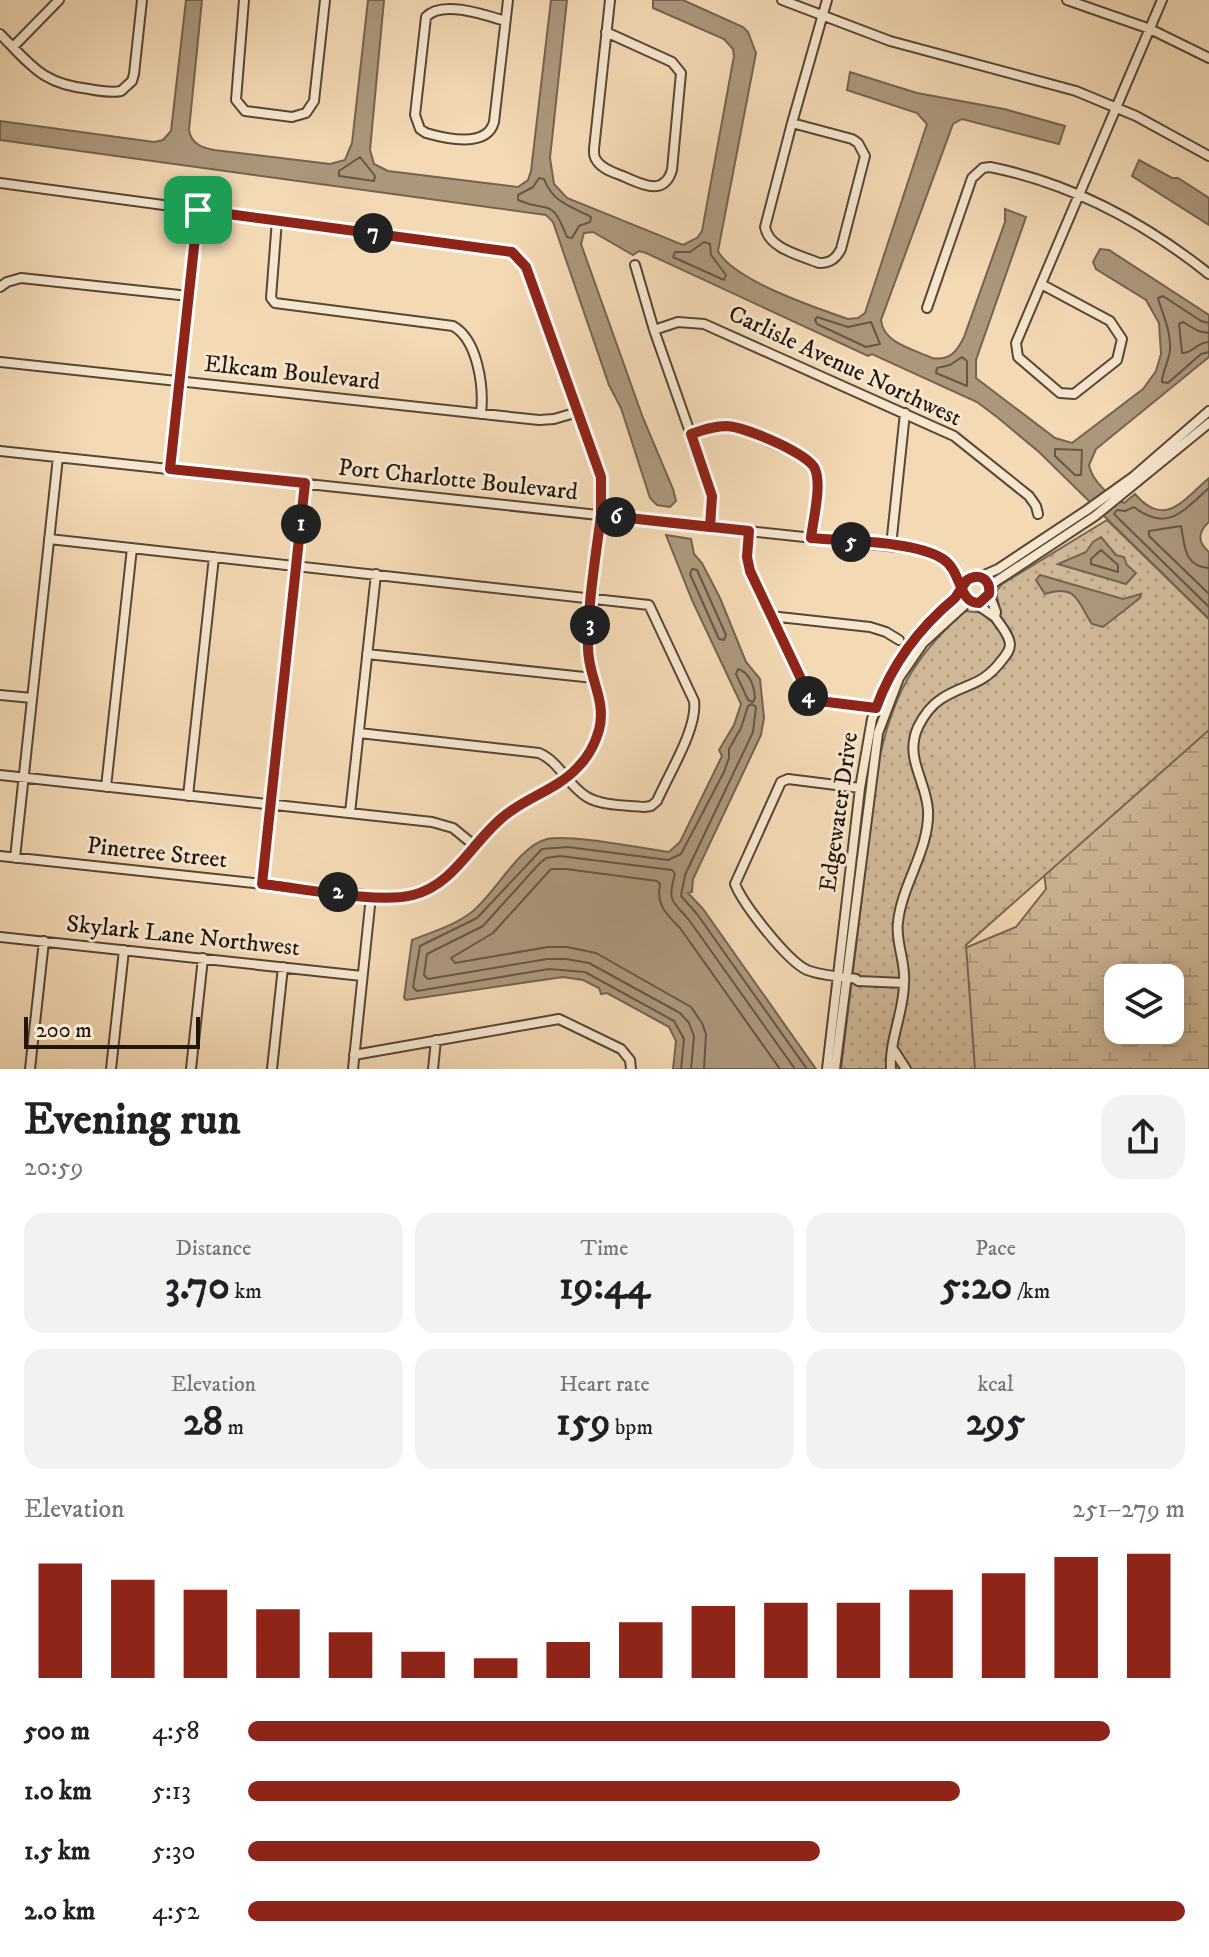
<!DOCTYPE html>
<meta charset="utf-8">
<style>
:root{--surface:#fff;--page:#f2f2f2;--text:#202124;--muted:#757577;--accent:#8f2418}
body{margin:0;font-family:"IM FELL DW Pica",serif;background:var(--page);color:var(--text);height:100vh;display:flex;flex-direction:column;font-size:30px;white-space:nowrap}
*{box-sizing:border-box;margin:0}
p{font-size:26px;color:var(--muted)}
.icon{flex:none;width:44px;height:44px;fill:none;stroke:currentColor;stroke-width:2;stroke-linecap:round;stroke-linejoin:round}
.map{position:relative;height:1069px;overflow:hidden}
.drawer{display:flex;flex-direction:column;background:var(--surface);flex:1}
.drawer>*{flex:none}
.tools{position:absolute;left:1104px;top:964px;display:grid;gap:16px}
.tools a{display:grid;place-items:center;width:80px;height:80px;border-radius:16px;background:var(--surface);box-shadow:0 4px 20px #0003;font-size:40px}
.scale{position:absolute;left:24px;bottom:20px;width:176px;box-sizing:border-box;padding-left:8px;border:4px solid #21160c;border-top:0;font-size:22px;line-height:28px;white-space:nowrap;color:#21160c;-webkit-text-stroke:6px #f7e6ce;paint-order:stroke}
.pin{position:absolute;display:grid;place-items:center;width:68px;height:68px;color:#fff;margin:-34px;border-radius:16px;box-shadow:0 4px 12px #0006}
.km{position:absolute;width:40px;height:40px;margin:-20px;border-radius:50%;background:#222;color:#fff;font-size:22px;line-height:40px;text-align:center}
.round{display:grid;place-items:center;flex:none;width:84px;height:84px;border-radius:24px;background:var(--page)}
.headline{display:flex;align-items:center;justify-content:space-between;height:136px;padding:0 24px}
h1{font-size:44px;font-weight:800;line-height:60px}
.metrics{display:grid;grid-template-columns:repeat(3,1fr);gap:12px;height:136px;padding:8px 24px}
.metrics div{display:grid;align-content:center;border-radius:20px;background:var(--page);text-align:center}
.metrics b{font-size:40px;font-weight:800}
.metrics small{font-size:22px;font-weight:400}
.metrics p{font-size:22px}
.chart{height:224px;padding:16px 24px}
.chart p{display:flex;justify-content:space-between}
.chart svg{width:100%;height:144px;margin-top:8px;stroke:var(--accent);stroke-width:6}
ul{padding:0 24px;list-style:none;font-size:26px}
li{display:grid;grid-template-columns:128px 96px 1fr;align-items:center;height:60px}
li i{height:20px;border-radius:10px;background:var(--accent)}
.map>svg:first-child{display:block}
.wetland{fill:url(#wetland-marsh);stroke:#786752;stroke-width:2;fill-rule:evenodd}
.park{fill:url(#park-dots);stroke:#786752;stroke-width:2}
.water{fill:#ac977b;stroke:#74634f;stroke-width:2}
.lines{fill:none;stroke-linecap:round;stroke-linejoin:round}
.shore{stroke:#665644;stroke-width:2}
.minor-casing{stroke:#564736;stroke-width:12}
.minor{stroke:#f7e6ce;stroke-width:8}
.route-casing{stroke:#fff;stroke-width:16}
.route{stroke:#8f2418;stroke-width:10}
.labels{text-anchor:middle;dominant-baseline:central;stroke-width:6;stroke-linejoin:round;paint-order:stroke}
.street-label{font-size:24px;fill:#21160c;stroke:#f7e6ce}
</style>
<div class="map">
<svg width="1209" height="1069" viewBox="0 0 1209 1069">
<defs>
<pattern id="wetland-marsh" width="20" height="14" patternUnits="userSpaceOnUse" patternTransform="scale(2)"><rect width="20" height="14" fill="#cfb897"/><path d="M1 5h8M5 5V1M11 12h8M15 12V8" fill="none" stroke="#b19d81"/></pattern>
<pattern id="park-dots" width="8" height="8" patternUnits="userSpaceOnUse" patternTransform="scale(2)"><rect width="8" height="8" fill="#cfb897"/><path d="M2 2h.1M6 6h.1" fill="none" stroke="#b19d81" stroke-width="1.8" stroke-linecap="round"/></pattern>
</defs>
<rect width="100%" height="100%" fill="#f3d9b4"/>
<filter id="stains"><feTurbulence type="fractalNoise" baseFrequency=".0025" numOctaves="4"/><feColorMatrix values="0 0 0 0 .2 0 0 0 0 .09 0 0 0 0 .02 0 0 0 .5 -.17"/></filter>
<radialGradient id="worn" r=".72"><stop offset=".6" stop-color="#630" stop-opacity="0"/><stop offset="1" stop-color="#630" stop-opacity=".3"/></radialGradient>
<path class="wetland" d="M1209,685v384h-257l6,-118 58,-24 30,-38 -6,-47zM1118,978h52v52h-52z"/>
<path class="park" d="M1107,520l102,99v111l-243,215 9,124h-134l37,-303c13,-68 35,-109 87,-155l19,2 7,8 10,-7 -5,-22 6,-8z"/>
<path class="water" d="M186,0h16l-13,130c2,14 14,18 25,20l116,14 15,-4 7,-17 16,-143h16l-14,150 4,14 14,7 130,16 10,-7 3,-9 20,-171h16l-17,158 4,26 13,14 116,47 14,-7 5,-7 32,-175 -1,-7 -9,-10 -71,-31v-8h30l60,27 5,5 8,21 -38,198c15,29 98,57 130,68l10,-1 7,-5 62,-189 -10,-11 -70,-23 3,-18 67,21 87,16 61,17 -6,18 -97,-25 -9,5 -72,196c2,23 32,29 51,38 17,3 25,-6 32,-21l41,-115v-13l21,8 -50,143v18l79,60 17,5 71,-54 13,-18 5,-17 -2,-31 -13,-23 -50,-31 -3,-7 7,-13 9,1 100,65v42l-113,92 -7,16c3,16 20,31 35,38l11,-9c30,35 48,6 74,-16v44c-11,10 -12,20 0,30v67l-170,-167 -42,-35 -20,-15 -105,-48 -4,2 -222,-103 -7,-2 -6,4 -40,-23 -9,1 -3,11 62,174 30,71 3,12 -6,6 -13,-2 -7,-7 -29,-90 -12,-23 -56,-163 -7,-7 -546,-75v-19l154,21 9,-2 8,-9z
M1139,160l33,18h6l31,20v27l-77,-49z
M666,535l25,4 3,15 8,9 18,35 26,64 14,17 4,39 -3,17 -68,144 -1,13 -4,1 15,16 113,160h-143l3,-28 -7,-14 -62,-34 -6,1 -2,-6 -16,-8 -20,-3 -157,23 -2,-2 8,-58c20,-8 44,-15 61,-29 23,-19 46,-65 74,-72 23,-5 94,9 122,13l11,-10 42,-86 -3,-6 15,-25 7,-21 -49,-104z
M1101,537l15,18 8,2 3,8 9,8 -10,11 -68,-20 28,-12 7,-10z
M1040,575l83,24 18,-5 -1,4 -37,29 -11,-3c-14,-20 -14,-41 -47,-30l-9,-14z"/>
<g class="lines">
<path class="shore" d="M360,157l15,19 -1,5 -35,-5v-5z
M539,178l5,1c9,24 27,27 47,38l-1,5 -11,4 -7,12 -5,-1c-16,-41 -17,-23 -49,-37v-5l15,-8z
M704,242l6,2 1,11 15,20 -2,5 -51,-23 2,-5h15z
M817,317l31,10 23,-5 9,22 -14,3 -49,-23 -2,-4z
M1209,323l-8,-2 -38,-25 -5,2c5,18 13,32 12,52 -1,11 -8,22 -8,32l6,1 33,-29 8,-2
M1209,333l-11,-2 -15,-9 -4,2 3,29c10,1 15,-11 27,-11
M962,357l5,4v25l-31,-13 1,-5 13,-3z
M1055,449l27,1 -1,25h-6l-20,-19z
M1209,488c-26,23 -42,45 -75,19l-9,4 -8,-1 -3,4 95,93
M1101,550l17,15v7l-27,-8v-5z
M1209,568c-26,-2 -24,-23 -28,-42l-32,5v5l60,58
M692,569l5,1 29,65 -2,5 -5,-1 -29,-65z
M738,669c12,4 16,17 17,29l-2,4 -5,-2 -12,-26z
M681,1069l3,-30 -10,-18 -89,-49 -36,-3 -132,22 -4,-4 7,-41 57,-28 65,-69 26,-2 100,13 13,-6 43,-82 5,-14v-9l12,-21 7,-22 4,-2 4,3 -3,25 -68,143 -4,21 16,18 110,155
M691,1069l3,-33 -5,-13 -9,-10 -91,-50 -23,-4h-19l-119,20 -4,-4 3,-21 56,-28 56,-62 7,-6 14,-2 112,14 3,4c-8,28 -3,26 14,46l106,149
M704,1069l2,-35 -4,-11 -11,-16 -95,-54 -29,-6h-19l-93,16 -4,-5 42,-25 58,-64h15l91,12 3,3c-4,21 6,30 20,44l100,141"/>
<defs>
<path id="minor" d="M244,0l-8,100 9,11 47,6 14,-4 8,-12 11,-101
M782,0l108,41 186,50 60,25 73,40
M1067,0l83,29 59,29
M505,21c-22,-7 -64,-21 -79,-4l-11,98 5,14 6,4c21,6 61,15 68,-11l14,-122
M606,32l66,30 9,11 -9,97c-8,26 -29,15 -47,7 -9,-4 -22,-7 -28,-16 -3,-4 -3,-6 -3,-12l16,-149
M0,34c32,32 42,50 89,55 11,2 22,4 32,2l11,-10 2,-7 8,-74
M13,47l46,-47
M792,123l60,16 6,4 7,13 -24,93c-5,10 -11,14 -22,14 -19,-8 -50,-14 -54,-36z
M792,123l35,-123
M0,183l512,69 14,15 75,210 2,15 -15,150c-1,34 21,61 9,96 -17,45 -64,52 -96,81 -25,21 -41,53 -69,69 -15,8 -31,10 -48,9l-384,-41
M277,220l-6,78 4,5 178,23c25,14 31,61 28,88
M635,265l19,65 56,159v38
M1041,284l69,37 12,18 -5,21 -43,34 -14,-1 -42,-36 -2,-14z
M1041,284l121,-284
M0,287l7,-5 14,-4 168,18
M927,308l45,-130 11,-10 7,-1c80,16 155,56 219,107
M654,330l24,-8 26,2 250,112 75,60 7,10 2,8
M0,362l539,58 15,-1 24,-7
M691,434l27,-8 21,2 71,32 8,20 -7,58
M0,451l916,98c29,5 33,14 47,37
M170,469l28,-259
M749,531l-2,26 3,14 56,123 5,6 65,8
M49,539l600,66 45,96c4,27 -26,74 -37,100l-6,5 -7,1c-18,-2 -42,-1 -57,-10 -20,-12 -27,-35 -48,-44l-180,-20
M891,546l14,-133
M962 590a14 14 0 1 1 28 0a14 14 0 1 1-28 0Z
M980,577l18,-8 89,-59 46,-33 76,-66
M989,586l106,-70 114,-93
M976,604l19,13 1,-5 -7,-18
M770,616l100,11 16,5 13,8
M367,654l227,24
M0,695l32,3
M0,775l432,47 21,6 22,18
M106,787l26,-239
M860,788l-72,-9 -7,3 -46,102c8,20 52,77 72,86 15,6 33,6 49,9l2,2 46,2c2,-21 -9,-42 -6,-61 4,-38 32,-73 30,-112 -2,-30 -24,-52 -10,-83 6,-12 12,-21 23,-28 24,-16 41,-12 61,-39 4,-5 8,-9 8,-16 -1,-10 -10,-19 -15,-27
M188,796l26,-239
M350,813l26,-239
M15,858l43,-401
M262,884l43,-401
M0,937l362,39
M893,1049l13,20
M354,1055l205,-36 62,30 9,11 1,9
M30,1069l14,-128
M111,1069l13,-119
M191,1069l12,-111
M272,1069l11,-102
M353,1069l18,-173
M433,1069l3,-29
M827,1069l33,-281 12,-69 15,-37 21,-35 54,-58
M835,1069l43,-336 21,-55 24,-35 46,-42
M891,1069c-2,-29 13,-57 13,-86"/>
</defs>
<use href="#minor" class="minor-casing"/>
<use href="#minor" class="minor"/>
</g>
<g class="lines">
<defs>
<path id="route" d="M198,210l-28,259 135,14 -43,401c38,4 117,20 151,11 41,-10 59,-53 90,-78 23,-20 54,-27 75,-50 10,-10 17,-23 21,-37 8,-30 -11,-53 -11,-82 -1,-40 8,-93 13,-133l148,16 -2,26 3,14 61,129 65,8c16,-44 44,-81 79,-110l12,-18c13,-8 24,0 22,14l-10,9c-21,0 -17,-32 -36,-44 -27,-18 -98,-18 -132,-21 2,-18 11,-53 4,-69 -7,-16 -70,-42 -88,-43 -13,0 -24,4 -36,8l21,62 -2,31 -109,-12v-38l-75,-210 -14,-15 -314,-42"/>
</defs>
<use href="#route" class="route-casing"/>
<use href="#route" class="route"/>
</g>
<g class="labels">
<g class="street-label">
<text transform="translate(845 366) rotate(25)">Carlisle Avenue Northwest</text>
<text transform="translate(292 373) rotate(6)">Elkcam Boulevard</text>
<text transform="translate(458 480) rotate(6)">Port Charlotte Boulevard</text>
<text transform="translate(839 812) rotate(-82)">Edgewater Drive</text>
<text transform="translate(157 853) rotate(6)">Pinetree Street</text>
<text transform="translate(183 936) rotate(6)">Skylark Lane Northwest</text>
</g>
</g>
<rect width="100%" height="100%" filter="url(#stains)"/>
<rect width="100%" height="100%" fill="url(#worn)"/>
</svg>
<div class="tools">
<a><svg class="icon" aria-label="layers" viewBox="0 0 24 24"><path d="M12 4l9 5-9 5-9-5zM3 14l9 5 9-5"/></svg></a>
</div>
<div class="scale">200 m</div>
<div class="pin" style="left:198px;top:210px;background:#1e9e55"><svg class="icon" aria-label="arrive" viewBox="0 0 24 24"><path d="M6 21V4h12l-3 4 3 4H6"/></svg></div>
<b class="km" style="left:301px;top:524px">1</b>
<b class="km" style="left:338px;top:892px">2</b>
<b class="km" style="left:590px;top:625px">3</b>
<b class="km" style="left:808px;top:696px">4</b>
<b class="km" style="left:851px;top:542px">5</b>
<b class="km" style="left:616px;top:517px">6</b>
<b class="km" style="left:373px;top:233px">7</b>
</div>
<section class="drawer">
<div class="headline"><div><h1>Evening run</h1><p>20:59</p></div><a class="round"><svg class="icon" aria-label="share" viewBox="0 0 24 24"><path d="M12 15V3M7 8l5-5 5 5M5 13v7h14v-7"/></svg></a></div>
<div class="metrics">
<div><p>Distance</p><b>3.70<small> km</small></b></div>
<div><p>Time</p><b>19:44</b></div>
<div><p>Pace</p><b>5:20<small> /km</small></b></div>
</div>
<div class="metrics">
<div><p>Elevation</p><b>28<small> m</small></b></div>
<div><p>Heart rate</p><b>159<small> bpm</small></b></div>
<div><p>kcal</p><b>295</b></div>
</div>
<div class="chart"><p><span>Elevation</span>251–279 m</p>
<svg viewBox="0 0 160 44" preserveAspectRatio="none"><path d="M5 44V9M15 44V14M25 44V17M35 44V23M45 44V30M55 44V36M65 44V38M75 44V33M85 44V27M95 44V22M105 44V21M115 44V21M125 44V17M135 44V12M145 44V7M155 44V6"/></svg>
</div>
<ul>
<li><b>500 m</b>4:58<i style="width:92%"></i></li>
<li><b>1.0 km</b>5:13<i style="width:76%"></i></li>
<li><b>1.5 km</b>5:30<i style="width:61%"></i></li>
<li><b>2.0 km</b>4:52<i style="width:100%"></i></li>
</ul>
</section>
